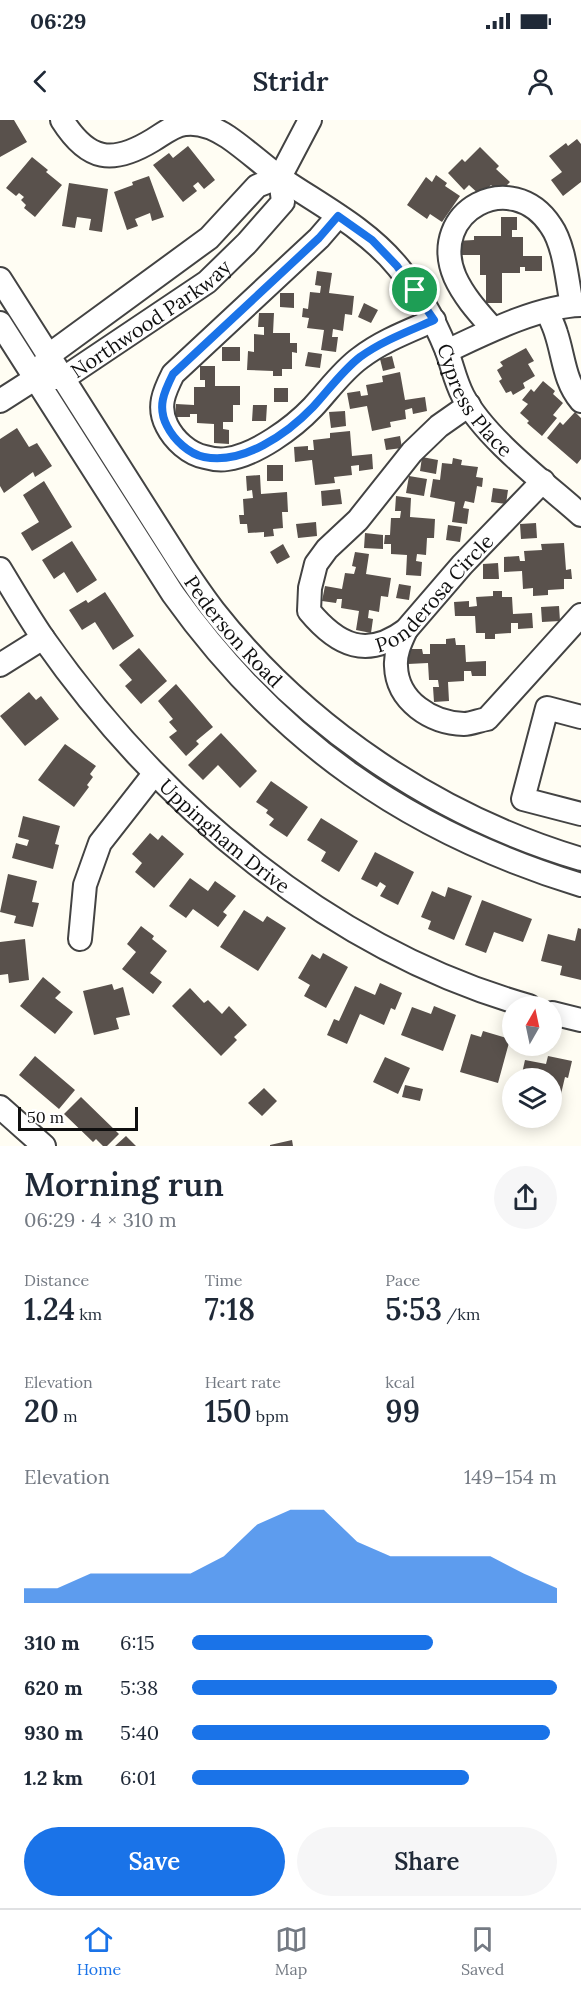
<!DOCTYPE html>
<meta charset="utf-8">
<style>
:root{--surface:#fff;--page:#f6f6f7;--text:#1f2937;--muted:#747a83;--line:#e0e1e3;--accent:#1a73e8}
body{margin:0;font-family:Lora,serif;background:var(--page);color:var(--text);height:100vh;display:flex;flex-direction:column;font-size:22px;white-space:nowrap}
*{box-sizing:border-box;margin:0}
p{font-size:20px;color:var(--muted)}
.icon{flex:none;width:33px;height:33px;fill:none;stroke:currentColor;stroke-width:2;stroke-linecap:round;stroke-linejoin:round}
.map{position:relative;height:1026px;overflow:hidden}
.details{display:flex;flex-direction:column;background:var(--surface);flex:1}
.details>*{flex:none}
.needle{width:39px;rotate:9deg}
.fabs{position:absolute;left:502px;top:876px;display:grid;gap:12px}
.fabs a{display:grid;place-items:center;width:60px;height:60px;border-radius:50%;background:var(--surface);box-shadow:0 3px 15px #0003;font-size:30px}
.scale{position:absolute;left:18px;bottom:15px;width:120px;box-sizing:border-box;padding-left:6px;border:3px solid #101010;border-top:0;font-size:16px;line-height:21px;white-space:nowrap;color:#101010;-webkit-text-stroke:4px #fff;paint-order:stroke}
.pin{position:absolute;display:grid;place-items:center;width:51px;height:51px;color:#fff;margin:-26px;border:3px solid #fff;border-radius:50%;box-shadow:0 2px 6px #0007}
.round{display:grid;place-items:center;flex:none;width:63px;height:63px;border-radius:32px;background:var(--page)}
.headline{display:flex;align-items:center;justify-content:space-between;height:102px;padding:0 24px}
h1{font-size:33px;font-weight:600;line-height:45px}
.metrics{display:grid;grid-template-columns:repeat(3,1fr);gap:9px;height:102px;padding:6px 24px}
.metrics div{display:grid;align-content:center}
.metrics b{font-size:30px;font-weight:600}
.metrics small{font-size:16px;font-weight:400}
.metrics p{font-size:16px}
.chart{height:168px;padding:12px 24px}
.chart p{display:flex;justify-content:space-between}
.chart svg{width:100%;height:108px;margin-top:6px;fill:var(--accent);opacity:.7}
.primary-button{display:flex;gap:12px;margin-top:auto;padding:12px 24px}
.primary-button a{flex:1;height:69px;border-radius:36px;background:var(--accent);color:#fff;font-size:24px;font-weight:600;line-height:69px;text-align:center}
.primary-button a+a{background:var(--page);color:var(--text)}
ul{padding:0 24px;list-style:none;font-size:20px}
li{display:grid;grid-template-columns:96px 72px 1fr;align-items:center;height:45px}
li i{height:15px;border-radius:8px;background:var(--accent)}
.status{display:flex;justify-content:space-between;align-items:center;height:42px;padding:0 30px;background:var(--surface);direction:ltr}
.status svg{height:16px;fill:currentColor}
header{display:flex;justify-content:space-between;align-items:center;height:78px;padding:0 24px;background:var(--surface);font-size:27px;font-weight:600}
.menu{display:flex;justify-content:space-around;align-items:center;height:84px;border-top:2px solid var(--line);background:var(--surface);font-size:16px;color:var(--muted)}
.menu a{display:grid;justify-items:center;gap:3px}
.menu .active{color:var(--accent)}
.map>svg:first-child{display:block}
.building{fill:#59514c}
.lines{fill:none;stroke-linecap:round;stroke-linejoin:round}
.minor-casing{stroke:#434343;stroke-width:26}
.minor{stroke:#fff;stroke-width:22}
.route-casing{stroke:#fff;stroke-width:12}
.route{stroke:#1a73e8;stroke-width:8}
.labels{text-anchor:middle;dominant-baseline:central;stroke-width:6;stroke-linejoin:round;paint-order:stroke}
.street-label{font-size:20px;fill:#101010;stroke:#fff}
</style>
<div class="status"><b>06:29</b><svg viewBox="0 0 49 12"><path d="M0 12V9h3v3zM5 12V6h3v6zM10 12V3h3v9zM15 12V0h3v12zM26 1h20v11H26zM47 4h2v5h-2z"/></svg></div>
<header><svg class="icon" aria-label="back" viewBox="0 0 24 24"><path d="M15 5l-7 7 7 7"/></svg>Stridr<svg class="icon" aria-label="person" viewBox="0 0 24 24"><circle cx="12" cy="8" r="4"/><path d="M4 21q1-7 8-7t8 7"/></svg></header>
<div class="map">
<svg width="581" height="1026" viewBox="0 0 581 1026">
<rect width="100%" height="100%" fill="#fffdf3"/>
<path class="building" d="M0,0h14l13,22 -27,15z
M577,19l4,5v38l-18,14 -12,-16 11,-8 -13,-16 17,-13 2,3z
M188,26l27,34 -11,9 -6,-7 -5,4 4,5 -14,11 -30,-37 16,-12 4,5z
M480,27l19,19 -3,3 14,13 -11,11 -8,-8 -10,11 -12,-11 -5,5 -16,-17 14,-14 3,3z
M32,37l16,13 -2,2 16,13 -27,32 -11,-9 2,-3 -5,-5 3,-3 -5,-4 -3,3 -10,-8z
M436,55l11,8 -2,3 15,10 -18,26 -12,-8 -3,5 -20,-14 19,-28 6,5z
M149,56l15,41 -12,4 -2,-8 -15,6 3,7 -11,4 -13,-38 19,-7 -1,-3z
M69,63l39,6 -6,43 -13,-2 2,-11 -14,-2 -2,11 -13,-2z
M501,97h16v13h-5v7h11v19h19v15h-17v-4h-5v6h-18v30h-16v-28h-6v-20h-23l-1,-14 18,-1v-4h27z
M317,151l15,2 -3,20 25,3 -2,19 -7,-1 -2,17 -10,-2 -1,8h6l-2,15 -15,-2 3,-20 -17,-2 2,-10 -7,-1 1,-9 5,1 2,-17 10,1 1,-7 -6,-1z
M280,173h14v15l-14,-1z
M364,183l14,7 -7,13 -13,-6z
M259,193h15l-1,20h17v10h7v10l-5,-1v17h-10v7h-9v-5l-26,-1 1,-19 6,1v-18l10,1v-8h-6z
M222,227h18v14h-18z
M526,228l8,13 -6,3 7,12 -12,7 2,5 -12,7 -2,-4 -5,2 -7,-12 3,-2 -5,-9 6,-4 -3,-4z
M308,232l14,2 -2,14 -15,-2z
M392,236l3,12 -12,3 -3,-12z
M200,246h15v20h25v19h-7v17h-10v7l6,1v14l-15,-1v-19l-17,-1v-9h-7v3h-15l1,-13 18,1v-18h11v-7h-5z
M400,252l5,28 20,-3 2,14 -14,3 -1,-6 -7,2 1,9 -16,3 1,5 -19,4 -5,-25 -17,3 -3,-16 13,-2 1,5 7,-1 -2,-10 17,-3 -1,-6z
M543,261l12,10 -2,3 10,9 -10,12 4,3 -15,18 -15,-13 2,-2 -9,-8 8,-9 -6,-4 9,-11 3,3z
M274,268h14v14h-14z
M253,285h14l-1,16h-14z
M345,291l1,15 -15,2 -2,-16z
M575,292l6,6v41l-4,5 -30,-26 13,-16 3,3z
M17,308l12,19 8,-4 15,23 -17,11 -2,-5 -29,21 -4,-7v-47z
M350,311l2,25 20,-2 1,15 -14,2v-6l-8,1 1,9 -18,2 1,6 -20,2 -3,-25 -17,2 -1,-15 14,-1v4h6l-1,-10 17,-2v-5z
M400,316l2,12 -16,2 -2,-11z
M422,337l16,3 -2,14 -16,-3z
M453,338l9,2 -1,5 17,2 -2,10 7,1 -1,9 -5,-1 -3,17 -9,-2 -2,7 6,1 -2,15 -15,-2 3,-20 -25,-5 3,-18 7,1 2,-17 10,1z
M267,345h16v16h-16z
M260,355l1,19 26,-2 1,20h-6l1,16 -10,1 1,7 -10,1v-5l-16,1 -1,-9h-7l-1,-9h5l-1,-16 10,-1 -1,-8 -5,1 -1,-15z
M409,356l18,3 -3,17 -18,-3z
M44,361l28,46 -40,24 -11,-18 18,-11 -16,-27z
M493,368l15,2 -2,14 -15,-2z
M340,369l2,15 -20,2 -1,-15z
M396,376l15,2 -1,19 25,2 -1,19h-7l-1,17 -9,-1 -1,7 6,1 -1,14 -15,-1 1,-20 -16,-1v-10h-7l1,-9h5l1,-17h9l1,-7h-6z
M316,402l1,14 -19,2 -2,-14z
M536,403l1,15 -16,1 -1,-15z
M448,405l14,2 -2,15 -14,-2z
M365,413l18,2v14l-19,-1z
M72,421l25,39 -20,13 -13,-21 -10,7 -12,-19z
M564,423l2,27 5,-1 1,10h-8v10l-16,1v5l-15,1v-8l-10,1 -1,-18 -18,1v-15l15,-1 1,5h5l-1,-10 18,-1 -1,-6z
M283,424l7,13 -13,7 -7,-12z
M355,432l14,2 -3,20 25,4 -3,19 -7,-1 -2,16 -10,-2 -1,8 5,1 -2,14 -15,-3 3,-19 -18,-3 1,-9h-5l-1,4 -14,-2 3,-15 17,3 3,-16 9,1 2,-7 -4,-1z
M498,443l1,16h-16v-15z
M399,464l12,2 -2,14 -13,-2z
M493,471h9v6h10l1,17 19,-1 1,15 -15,1v-6h-7v10l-16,1v5h-10v-6h-9l-1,-17h-20l-1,-14 15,-1v6l8,-1 -1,-9 17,-1z
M105,472l29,44 -21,14 -18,-28 -13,8 -13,-20 17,-10 2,3z
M559,486l1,15 -18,1 -1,-15z
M455,518l1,7h9l1,17 20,-1v15h-14l-1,-5h-7v10l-16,1 1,19 -15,1 -1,-15h6l-1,-7h-9l-1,-17 -20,1 -1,-15h15l1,5h7v-10h16v-5z
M139,528l28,33 -26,23 -16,-18 7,-6 -13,-15z
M176,564l37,43 -17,14 3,3 -13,12 -17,-19 8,-6 -8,-9 4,-3 -15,-18z
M29,572l7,8 5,-4 18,23 -34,27 -25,-30z
M221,613l36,38 -17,17 -22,-23 -15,15 -15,-15z
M65,624l31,22 -6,8 3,3 -6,8 2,2 -15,20 -36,-27z
M271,661l37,26 -21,30 -18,-12 5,-6 -8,-6 2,-3 -12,-8z
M23,696l37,10 -5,18 4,1 -6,24 -41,-11 4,-15 11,3 2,-6 -11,-3z
M321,698l37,23 -19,31 -18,-11 5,-9 -19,-12z
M150,713l8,7 4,-5 22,19 -30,34 -19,-16 7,-9 -10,-9z
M375,732l39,20 -16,33 -18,-9 6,-10 -6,-4 -3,5 -16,-8z
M8,754l29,7 -5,21 7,1 -6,24 -19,-4 2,-7 -16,-4z
M190,758l18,13 7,-10 21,15 -13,16 4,3 -9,12 -25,-18 -7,9 -17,-12z
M448,767l24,9 -18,44 -26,-11 3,-8 -10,-4 11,-26 13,6z
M482,780l50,19 -9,23 -29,-10 -8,21 -21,-8z
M244,790l19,12 4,-6 19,12 -28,43 -38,-24z
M141,806l13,10 -2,3 15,12 -17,22 12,9 -9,12 -31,-25 14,-17 -9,-8z
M578,808l3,1v51l-21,-5 2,-9 -21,-5 7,-27 27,7z
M25,819l4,41 -20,3 -1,-9 -8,1v-33z
M323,833l25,14 -22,41 -22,-12 6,-11 -12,-7 14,-24 8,5z
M43,857l18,15 -6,6 18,14 -18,22 -35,-28z
M380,863l22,10 -7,17 -4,-2 -7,17 -24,-11 -13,30 -20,-9 7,-16 5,2 16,-35 20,9z
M112,864l2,6 9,-3 7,28 -14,3 3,11 -25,6 -11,-44z
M190,868l14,15 4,-3 14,14 7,-8 18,19 -13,12 3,3 -16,16 -49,-50z
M434,886l22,9 -13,36 -42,-16 11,-28 19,7z
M483,911l27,8 -12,44 -38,-11 11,-38 10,3z
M35,936l40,34 -16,19 -40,-34z
M548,936l24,5 -4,17 -3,-1 -4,17 -9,-2v-14h-31l4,-18 21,4z
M385,937l25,11 -12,26 -25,-12z
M405,965l18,4 -3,12 -18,-4z
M264,968l13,13 -15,15 -14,-13z
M81,977l38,37 -12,12h-4l-7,-7 -3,3 -29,-28z
M126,1016l10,10h-21z
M292,1020l1,6h-23v-1z"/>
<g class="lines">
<defs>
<g id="minor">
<path id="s1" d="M62,0c26,41 50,45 91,20 10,-6 21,-15 32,-16 15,-2 31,5 43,13 19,13 36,29 54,42 40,27 85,50 116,88 20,24 36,52 48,82 6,15 9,32 17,47 22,42 82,87 118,119"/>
<path d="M338,96l-19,22 -146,136c-9,18 -16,33 -6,52 7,14 22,28 38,31 7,2 15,3 22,2 29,-4 66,-31 86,-52 15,-16 29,-36 47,-49 22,-17 49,-27 74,-38"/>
<path id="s2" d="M0,159l183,288c10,15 20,30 31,44 92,117 225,206 367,248"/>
<path d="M547,191c3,7 7,15 9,22 8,24 8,48 25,68"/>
<path d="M0,203l173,271c105,147 235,238 408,291"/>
<path d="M493,209c-14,-16 -29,-32 -38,-52 -28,-66 57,-111 96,-51 14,20 16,56 21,79"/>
<path d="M447,231c38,-18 92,-45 134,-46"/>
<path id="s3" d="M49,258h15l143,-96 40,-39 36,-41 -3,-25 30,-57"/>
<path d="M0,281l36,-23 13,-23 160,-117 48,-52 23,-9"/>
<path id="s4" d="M469,285l-30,21 -27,26 -54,68 -31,29 -11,15 -6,24 -1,23c29,35 58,48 97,19l56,-65 81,-84"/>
<path id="s5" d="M0,449c14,23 28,47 43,69 117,167 288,312 486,368"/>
<path d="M406,510c-5,11 -11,23 -10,36 1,35 35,57 68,58 7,0 16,-4 23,-5l94,-104"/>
<path d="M0,545l43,-27"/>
<path d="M581,597l-34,-9 -24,91 58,15"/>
<path d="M80,819l5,-54 15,-42 54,-69"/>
<path d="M552,893l29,7"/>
<path d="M0,987l44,39"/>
</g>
</defs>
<use href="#minor" class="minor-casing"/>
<use href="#minor" class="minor"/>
</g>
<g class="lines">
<defs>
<path id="route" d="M338,96l34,24 25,26 37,54c-25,11 -52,21 -74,37 -18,14 -32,34 -47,50 -26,27 -70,58 -109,50 -15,-3 -30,-17 -37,-31 -10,-19 -3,-34 6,-52l146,-136z"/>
</defs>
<use href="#route" class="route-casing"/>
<use href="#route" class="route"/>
</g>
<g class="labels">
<g class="street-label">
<text stroke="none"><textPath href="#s3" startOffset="120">Northwood Parkway</textPath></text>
<text stroke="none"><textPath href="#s1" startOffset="560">Cypress Place</textPath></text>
<text stroke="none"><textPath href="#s4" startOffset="428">Ponderosa Circle</textPath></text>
<text stroke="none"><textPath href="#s2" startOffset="423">Pederson Road</textPath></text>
<text stroke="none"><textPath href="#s5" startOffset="351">Uppingham Drive</textPath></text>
</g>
</g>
</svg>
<div class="fabs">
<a><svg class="needle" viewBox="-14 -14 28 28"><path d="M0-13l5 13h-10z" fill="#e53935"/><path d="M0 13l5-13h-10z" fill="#747a83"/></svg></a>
<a><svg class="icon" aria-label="layers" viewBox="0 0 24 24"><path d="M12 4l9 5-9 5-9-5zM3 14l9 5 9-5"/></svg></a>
</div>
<div class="scale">50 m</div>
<div class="pin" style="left:415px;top:170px;background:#1e9e55"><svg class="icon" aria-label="arrive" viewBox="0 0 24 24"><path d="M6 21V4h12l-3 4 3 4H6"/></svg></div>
</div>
<section class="details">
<div class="headline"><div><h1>Morning run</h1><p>06:29 · 4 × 310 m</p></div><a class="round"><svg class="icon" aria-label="share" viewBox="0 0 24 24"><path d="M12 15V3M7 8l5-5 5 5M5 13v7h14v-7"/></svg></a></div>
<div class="metrics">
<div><p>Distance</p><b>1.24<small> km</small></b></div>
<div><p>Time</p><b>7:18</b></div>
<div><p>Pace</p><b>5:53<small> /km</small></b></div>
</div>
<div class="metrics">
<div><p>Elevation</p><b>20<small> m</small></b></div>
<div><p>Heart rate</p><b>150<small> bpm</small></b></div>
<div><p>kcal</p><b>99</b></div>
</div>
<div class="chart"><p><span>Elevation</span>149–154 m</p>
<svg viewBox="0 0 160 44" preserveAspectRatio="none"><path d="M0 44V38L10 38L20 32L30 32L40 32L50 32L60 25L70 12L80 6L90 6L100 19L110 25L120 25L130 25L140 25L150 32L160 38V44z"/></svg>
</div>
<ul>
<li><b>310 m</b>6:15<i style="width:66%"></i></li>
<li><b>620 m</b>5:38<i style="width:100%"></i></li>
<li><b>930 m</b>5:40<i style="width:98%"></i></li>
<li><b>1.2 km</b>6:01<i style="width:76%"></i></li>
</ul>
<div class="primary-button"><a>Save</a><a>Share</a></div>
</section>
<nav class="menu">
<a class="active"><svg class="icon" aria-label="home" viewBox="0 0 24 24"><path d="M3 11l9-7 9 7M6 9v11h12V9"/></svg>Home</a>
<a><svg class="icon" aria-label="map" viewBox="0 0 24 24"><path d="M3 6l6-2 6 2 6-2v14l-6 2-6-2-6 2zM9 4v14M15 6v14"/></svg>Map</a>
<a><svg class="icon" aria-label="saved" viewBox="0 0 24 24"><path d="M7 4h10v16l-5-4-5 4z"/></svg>Saved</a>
</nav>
